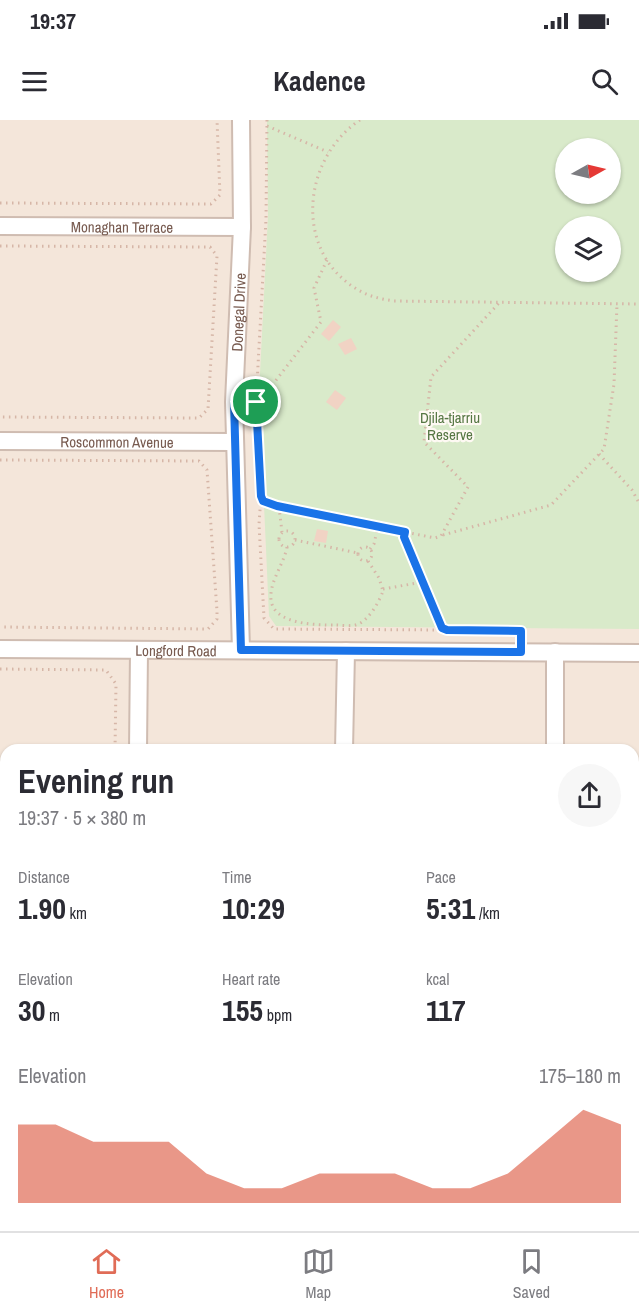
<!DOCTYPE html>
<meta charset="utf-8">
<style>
:root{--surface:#fff;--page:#f7f7f7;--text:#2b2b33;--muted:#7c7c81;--line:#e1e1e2;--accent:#e06c57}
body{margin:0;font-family:"Archivo Narrow",sans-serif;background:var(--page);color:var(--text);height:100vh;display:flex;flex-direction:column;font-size:22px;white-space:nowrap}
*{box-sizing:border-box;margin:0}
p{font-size:20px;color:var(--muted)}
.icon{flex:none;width:33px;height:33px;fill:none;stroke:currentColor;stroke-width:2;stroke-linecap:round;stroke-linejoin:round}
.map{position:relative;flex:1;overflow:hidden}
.sheet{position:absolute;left:0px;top:624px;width:639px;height:488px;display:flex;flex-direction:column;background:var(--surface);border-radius:18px 18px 0 0;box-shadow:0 2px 4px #0004}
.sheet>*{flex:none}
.needle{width:39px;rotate:82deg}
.fabs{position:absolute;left:555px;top:18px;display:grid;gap:12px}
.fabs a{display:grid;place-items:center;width:66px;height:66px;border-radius:50%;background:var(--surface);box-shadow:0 2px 4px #0004;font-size:30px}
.pin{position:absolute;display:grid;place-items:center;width:51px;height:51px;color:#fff;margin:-26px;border:3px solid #fff;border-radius:50%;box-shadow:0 2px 6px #0007}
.round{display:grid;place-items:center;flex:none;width:63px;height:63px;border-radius:32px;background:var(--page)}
.head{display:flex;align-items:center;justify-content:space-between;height:102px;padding:0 18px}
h1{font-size:33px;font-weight:800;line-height:45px}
.stats{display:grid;grid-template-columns:repeat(3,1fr);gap:9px;height:102px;padding:6px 18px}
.stats div{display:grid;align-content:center}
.stats b{font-size:30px;font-weight:800}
.stats small{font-size:16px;font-weight:400}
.stats p{font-size:16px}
.chart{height:168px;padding:12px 18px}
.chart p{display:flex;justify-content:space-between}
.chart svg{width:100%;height:108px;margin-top:6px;fill:var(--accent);opacity:.7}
.status{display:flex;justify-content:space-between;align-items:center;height:42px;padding:0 30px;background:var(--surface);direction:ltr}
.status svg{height:16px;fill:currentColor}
header{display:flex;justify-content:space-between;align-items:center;height:78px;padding:0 18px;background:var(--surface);font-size:27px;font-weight:800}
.dock{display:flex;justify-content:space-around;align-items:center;height:84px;border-top:2px solid var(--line);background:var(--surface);font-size:16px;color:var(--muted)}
.dock a{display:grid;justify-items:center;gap:3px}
.dock .active{color:var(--accent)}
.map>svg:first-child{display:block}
.residential{fill:#f4e6da;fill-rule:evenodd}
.green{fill:#d9eaca;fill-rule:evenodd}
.building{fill:#f1d3c4}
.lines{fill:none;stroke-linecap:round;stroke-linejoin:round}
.minor-casing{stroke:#cfbcb1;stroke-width:20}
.path{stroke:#d6b6a7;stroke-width:3;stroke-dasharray:1.5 4.5;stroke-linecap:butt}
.minor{stroke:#fff;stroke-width:16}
.route-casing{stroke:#fff;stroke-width:12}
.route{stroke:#1a73e8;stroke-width:8}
.labels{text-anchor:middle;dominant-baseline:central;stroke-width:4.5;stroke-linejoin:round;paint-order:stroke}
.street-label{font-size:15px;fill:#775a4f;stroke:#fef9f3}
.park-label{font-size:15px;fill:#567744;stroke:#fef9f3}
</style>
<div class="status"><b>19:37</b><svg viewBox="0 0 49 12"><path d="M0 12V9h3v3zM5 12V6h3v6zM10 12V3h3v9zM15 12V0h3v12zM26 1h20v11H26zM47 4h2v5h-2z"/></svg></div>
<header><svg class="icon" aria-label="menu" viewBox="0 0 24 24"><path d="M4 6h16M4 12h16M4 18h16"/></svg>Kadence<svg class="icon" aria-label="search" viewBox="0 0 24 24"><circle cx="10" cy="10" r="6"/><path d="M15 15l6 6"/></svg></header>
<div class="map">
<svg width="639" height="1111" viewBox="0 0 639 1111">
<rect width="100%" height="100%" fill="#fcf5ec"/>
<path class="residential" d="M0,0h639v1111h-639zM566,28h44v46h-44zM566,106h44v46h-44zM6,630h627v476h-627z"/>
<path class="green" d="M267,0h372v509l-363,-3 -7,-10 -10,-223 9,-177zM566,28h44v46h-44zM566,106h44v46h-44z"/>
<path class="building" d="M333,200l8,7 -12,14 -8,-7z
M351,218l6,11 -12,6 -7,-11z
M335,270l11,8 -9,12 -11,-8z
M317,409l11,2 -2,12 -12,-2z"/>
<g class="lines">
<defs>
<g id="minor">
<path id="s1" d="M0,106l242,1"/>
<path id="s2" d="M0,321l234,1"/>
<path id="s3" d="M0,529l639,4"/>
<path id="s4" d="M241,530l-7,-248 8,-175 -1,-107"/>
<path d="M138,630l1,-99"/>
<path d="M344,630l2,-99"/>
<path d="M555,630v-98"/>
<path d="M0,745h6"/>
<path d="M0,963l6,1"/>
<path d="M133,1111v-5"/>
<path d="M337,1111v-5"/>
<path d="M551,1111v-5"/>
</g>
</defs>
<use href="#minor" class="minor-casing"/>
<path class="path" d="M267,0l-1,99 -10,183 5,94 -2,28 5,94 10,11 173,1
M360,0c-57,38 -67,129 -5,168 12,8 25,11 39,13l245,3
M267,6l61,26
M0,83l211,1 9,-9 -3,-75
M0,126l210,1 7,9 -9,153 -9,9 -199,-1
M256,281h4l61,-79 -7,-34 13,-28
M599,334l33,36 7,13
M0,340l199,1 8,9 10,141v8l-9,10 -208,-2
M262,378l5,6 12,3 156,31 6,-2 27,-49 -44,-45 7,-65 68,-74
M279,387l3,25
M279 419a8 8 0 1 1 16 0a8 8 0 1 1-16 0Z
M405,412v8l37,88 5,2 74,1v7
M443,415l108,-30 53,-56 10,-65 3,-80
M295,420l63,13
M358 434a7 7 0 1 1 14 0a7 7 0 1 1-14 0Z
M287,427c-3,17 -18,35 -16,53 3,25 46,25 64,25 7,0 17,2 23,-1 11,-4 21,-22 25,-33l-4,-13 -11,-17
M370,429l4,-5 4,-18
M383,469l40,-7
M0,549l106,1 10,14 -1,66
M0,722h6"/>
<use href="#minor" class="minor"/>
</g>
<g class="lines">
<defs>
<path id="route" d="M234,282h22l5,94 2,5 14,5 128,26 -1,5 38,91 5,2 74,1v21l-280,-2z"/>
</defs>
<use href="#route" class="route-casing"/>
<use href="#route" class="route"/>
</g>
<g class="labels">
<g class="street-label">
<text stroke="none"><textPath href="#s1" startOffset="122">Monaghan Terrace</textPath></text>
<text stroke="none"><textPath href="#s4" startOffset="338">Donegal Drive</textPath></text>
<text stroke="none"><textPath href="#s2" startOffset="117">Roscommon Avenue</textPath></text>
<text stroke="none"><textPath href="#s3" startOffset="176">Longford Road</textPath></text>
</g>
<g class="park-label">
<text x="450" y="297">Djila-tjarriu<tspan x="450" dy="17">Reserve</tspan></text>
</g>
</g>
</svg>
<div class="fabs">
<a><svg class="needle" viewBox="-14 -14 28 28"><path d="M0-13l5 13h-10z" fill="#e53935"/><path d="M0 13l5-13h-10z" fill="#7c7c81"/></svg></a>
<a><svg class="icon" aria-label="layers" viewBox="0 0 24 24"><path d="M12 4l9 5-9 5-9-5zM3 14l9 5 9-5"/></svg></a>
</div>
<div class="pin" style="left:256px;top:282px;background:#1e9e55"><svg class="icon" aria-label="arrive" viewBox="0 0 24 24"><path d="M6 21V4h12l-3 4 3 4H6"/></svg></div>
<section class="sheet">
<div class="head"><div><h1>Evening run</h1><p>19:37 · 5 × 380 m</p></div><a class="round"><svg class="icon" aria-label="share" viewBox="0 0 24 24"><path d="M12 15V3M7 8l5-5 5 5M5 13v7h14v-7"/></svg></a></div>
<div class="stats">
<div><p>Distance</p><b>1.90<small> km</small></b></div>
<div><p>Time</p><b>10:29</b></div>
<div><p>Pace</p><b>5:31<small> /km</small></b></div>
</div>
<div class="stats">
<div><p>Elevation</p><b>30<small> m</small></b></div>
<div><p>Heart rate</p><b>155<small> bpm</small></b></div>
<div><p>kcal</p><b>117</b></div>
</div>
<div class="chart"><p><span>Elevation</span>175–180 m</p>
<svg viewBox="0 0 160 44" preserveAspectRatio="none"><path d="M0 44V12L10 12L20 19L30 19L40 19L50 32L60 38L70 38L80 32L90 32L100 32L110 38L120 38L130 32L140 19L150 6L160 12V44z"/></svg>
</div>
</section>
</div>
<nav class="dock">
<a class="active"><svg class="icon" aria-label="home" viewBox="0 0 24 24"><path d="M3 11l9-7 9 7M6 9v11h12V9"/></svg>Home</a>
<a><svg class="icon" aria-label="map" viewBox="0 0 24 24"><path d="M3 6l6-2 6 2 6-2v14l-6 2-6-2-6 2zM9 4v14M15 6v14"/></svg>Map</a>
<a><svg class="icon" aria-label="saved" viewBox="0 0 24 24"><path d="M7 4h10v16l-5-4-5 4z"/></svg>Saved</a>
</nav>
